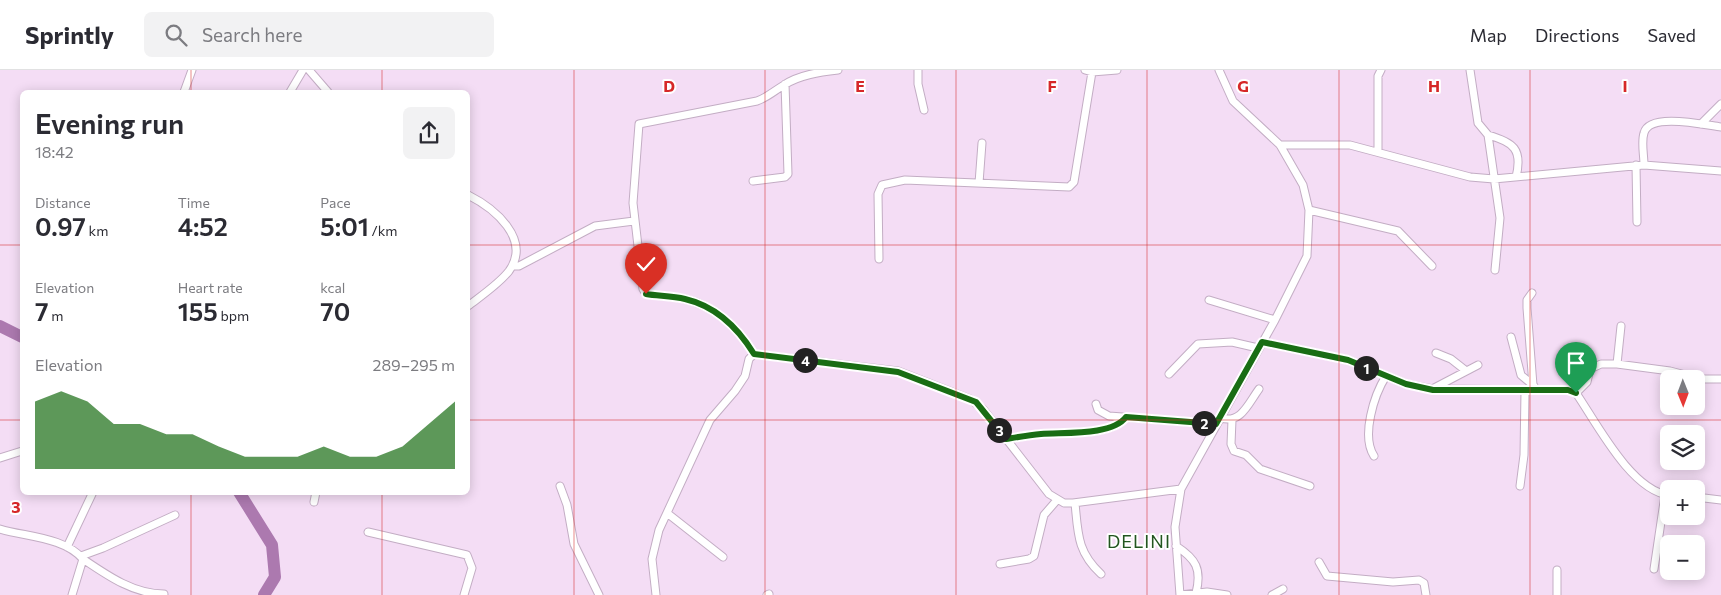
<!DOCTYPE html>
<meta charset="utf-8">
<style>
:root{--surface:#fff;--page:#f2f2f3;--text:#2b2b33;--muted:#7c7c81;--line:#e1e1e2;--accent:#196d14}
body{margin:0;font-family:Commissioner,sans-serif;background:var(--page);color:var(--text);height:100vh;display:flex;flex-direction:column;font-size:19px;white-space:nowrap}
*{box-sizing:border-box;margin:0}
p{font-size:16px;color:var(--muted)}
.icon{flex:none;width:28px;height:28px;fill:none;stroke:currentColor;stroke-width:2;stroke-linecap:round;stroke-linejoin:round}
.map{position:relative;flex:1;overflow:hidden}
.drawer{position:absolute;left:20px;top:20px;width:450px;height:405px;display:flex;flex-direction:column;background:var(--surface);border-radius:8px;box-shadow:0 2px 12px #0003}
.drawer>*{flex:none}
.needle{width:32px;rotate:179deg}
.buttons{position:absolute;left:1660px;top:300px;display:grid;gap:10px}
.buttons a{display:grid;place-items:center;width:45px;height:45px;border-radius:8px;background:var(--surface);box-shadow:0 2px 12px #0003;font-size:25px}
.pin{position:absolute;display:grid;place-items:center;width:42px;height:42px;color:#fff;margin:-51px -21px;border-radius:50% 50% 50% 0;rotate:-45deg;box-shadow:0 0 5px #0007}
.pin .icon{rotate:45deg}
.km{position:absolute;width:25px;height:25px;margin:-12px;border-radius:50%;background:#222;color:#fff;font-size:14px;line-height:25px;text-align:center}
.round{display:grid;place-items:center;flex:none;width:52px;height:52px;border-radius:8px;background:var(--page)}
.headline{display:flex;align-items:center;justify-content:space-between;height:85px;padding:0 15px}
h1{font-size:28px;font-weight:600;line-height:38px}
.metrics{display:grid;grid-template-columns:repeat(3,1fr);gap:8px;height:85px;padding:5px 15px}
.metrics div{display:grid;align-content:center}
.metrics b{font-size:25px;font-weight:600}
.metrics small{font-size:14px;font-weight:400}
.metrics p{font-size:14px}
.chart{height:140px;padding:10px 15px}
.chart p{display:flex;justify-content:space-between}
.chart svg{width:100%;height:90px;margin-top:5px;fill:var(--accent);opacity:.7}
header{display:flex;align-items:center;gap:30px;box-sizing:border-box;height:70px;padding:0 25px;background:var(--surface);border-bottom:1px solid var(--line)}
header strong{font-size:24px}
nav{display:flex;gap:28px;margin-inline-start:auto;font-size:18px}
.search{width:350px;height:45px;background:var(--page);display:flex;align-items:center;gap:12px;box-sizing:border-box;padding:0 18px;border-radius:8px;color:var(--muted);font-size:19px}
.map>svg:first-child{display:block}
.lines{fill:none;stroke-linecap:round;stroke-linejoin:round}
.river{stroke:#ac79af;stroke-width:12}
.minor-casing{stroke:#c3adc4;stroke-width:9}
.minor{stroke:#fff;stroke-width:7}
.route-casing{stroke:#fff;stroke-width:10}
.route{stroke:#196d14;stroke-width:6}
.grid{fill:none;stroke:#d62828;stroke-width:1;stroke-opacity:0.55}
.labels{text-anchor:middle;dominant-baseline:central;stroke-width:4;stroke-linejoin:round;paint-order:stroke}
.quarter-label{font-size:18px;letter-spacing:1px;fill:#235520;stroke:#fff}
.grid-label{font-size:16px;text-anchor:middle;font-weight:bold;fill:#d62828;stroke:#fff;stroke-width:4;stroke-linejoin:round;paint-order:stroke}
</style>
<header>
<strong>Sprintly</strong>
<div class="search"><svg class="icon" aria-label="search" viewBox="0 0 24 24"><circle cx="10" cy="10" r="6"/><path d="M15 15l6 6"/></svg>Search here</div>
<nav><a>Map</a><a>Directions</a><a>Saved</a></nav>
</header>
<div class="map">
<svg width="1721" height="525" viewBox="0 0 1721 525">
<rect width="100%" height="100%" fill="#f4ddf5"/>
<g class="lines">
<path class="river" d="M0,256l22,11
M239,422l33,53 3,32 -11,18"/>
<defs>
<path id="minor" d="M309,0l19,22
M918,0v14l6,26
M1085,0l7,2 25,-2
M1470,0l8,53 10,12 12,83 -5,52
M184,22l8,-22
M290,22l13,-22
M1701,54l20,-20
M1488,65c25,7 35,14 28,42
M1280,75h70l120,32 24,2 150,-14 77,6
M1378,82v-76l3,-6
M1636,95l1,57
M1644,95c0,-10 -3,-23 0,-32 5,-21 61,-8 77,-6
M753,111l32,-4 3,-3 -3,-90
M979,113l3,-40
M468,125c26,13 64,44 41,76 -10,13 -28,25 -41,35
M1309,140l89,21 34,35
M879,189l-1,-65 4,-9 23,-5 164,7 5,-5 18,-110
M512,196h7l76,-40 39,-5
M1532,223l-5,7v8l6,77
M1209,230l66,20
M1511,267l10,38 13,11
M1262,272l86,18 58,24 27,5 135,1 8,3c20,29 55,98 93,102
M1436,283l15,6 14,11
M754,284c-16,-26 -39,-48 -69,-55 -13,-3 -27,-3 -39,-5l-3,-5 -10,-86 6,-79 118,-23c11,-4 17,-10 27,-16 15,-10 36,-13 54,-15
M1617,294l4,-38
M1169,304l29,-30 34,-2 26,6
M1434,318l44,-23
M1576,323l11,-11 3,-13 11,-5h16l53,7 31,8h20
M1096,334l2,6 11,6 108,8
M1221,348c20,6 27,-14 38,-29
M1232,350l-1,24 3,7 12,4 14,14 50,17
M1006,369c12,-2 23,-4 35,-5 22,-2 72,2 85,-17
M1374,386c-13,-20 0,-61 12,-80
M0,388l22,-7
M560,416l7,19 7,39 25,51
M1520,416l4,-31 1,-64
M1696,427l25,3
M314,432l2,-10
M1075,433c3,30 2,49 26,71
M667,443l56,44
M0,459c27,8 64,8 83,30l-11,36
M368,462l99,23 5,13 -8,27
M1176,476c20,13 26,23 20,47
M67,477l26,-55
M81,486l22,-8 72,-33
M83,489c25,17 51,35 81,35
M1319,492l8,14 66,6 26,-2 5,3 2,12
M1000,494l29,-5 5,-3 10,-41 13,-15
M1654,499l11,-74
M1557,500v25
M656,525l-4,-36 7,-29 51,-110 25,-29 10,-15 4,-17 5,-5 144,17 72,28 13,10 66,85 15,9h9l108,-14
M767,525l2,-1
M1180,525l-5,-68 6,-38 94,-169 32,-64 2,-46 -6,-25 -23,-40 -47,-44 -14,-31
M1180,525l27,-3 20,3
M1272,525l11,-6"/>
</defs>
<use href="#minor" class="minor-casing"/>
<use href="#minor" class="minor"/>
</g>
<g class="lines">
<defs>
<path id="route" d="M646,224c12,2 26,2 39,5 30,7 53,29 69,55l144,18 78,30 30,37c12,-2 23,-4 35,-5 22,-2 71,2 85,-17l90,7 46,-82 86,18 58,24 27,6h135l8,3"/>
</defs>
<use href="#route" class="route-casing"/>
<use href="#route" class="route"/>
</g>
<path class="grid" d="M191,0v22M382,0v22M574,0v525M765,0v525M956,0v525M1147,0v525M1339,0v525M1530,0v525M0,175h22M468,175h1253M0,350h22M468,350h1253M191,422v103M382,422v103"/>
<g class="labels">
<g class="quarter-label">
<text x="1139" y="471">DELINI</text>
</g>
</g>
<g class="grid-label">
<text x="669" y="22">D</text>
<text x="860" y="22">E</text>
<text x="1052" y="22">F</text>
<text x="1243" y="22">G</text>
<text x="1434" y="22">H</text>
<text x="1625" y="22">I</text>
<text x="16" y="443">3</text>
</g>
</svg>
<div class="buttons">
<a><svg class="needle" viewBox="-14 -14 28 28"><path d="M0-13l5 13h-10z" fill="#e53935"/><path d="M0 13l5-13h-10z" fill="#7c7c81"/></svg></a>
<a><svg class="icon" aria-label="layers" viewBox="0 0 24 24"><path d="M12 4l9 5-9 5-9-5zM3 14l9 5 9-5"/></svg></a>
<a>+</a>
<a>−</a>
</div>
<div class="pin" style="left:1576px;top:323px;background:#1e9e55"><svg class="icon" aria-label="arrive" viewBox="0 0 24 24"><path d="M6 21V4h12l-3 4 3 4H6"/></svg></div>
<div class="pin" style="left:646px;top:224px;background:#d93025"><svg class="icon" aria-label="check" viewBox="0 0 24 24"><path d="M5 12l5 5 9-10"/></svg></div>
<b class="km" style="left:1366px;top:298px">1</b>
<b class="km" style="left:1204px;top:353px">2</b>
<b class="km" style="left:999px;top:360px">3</b>
<b class="km" style="left:805px;top:290px">4</b>
<section class="drawer">
<div class="headline"><div><h1>Evening run</h1><p>18:42</p></div><a class="round"><svg class="icon" aria-label="share" viewBox="0 0 24 24"><path d="M12 15V3M7 8l5-5 5 5M5 13v7h14v-7"/></svg></a></div>
<div class="metrics">
<div><p>Distance</p><b>0.97<small> km</small></b></div>
<div><p>Time</p><b>4:52</b></div>
<div><p>Pace</p><b>5:01<small> /km</small></b></div>
</div>
<div class="metrics">
<div><p>Elevation</p><b>7<small> m</small></b></div>
<div><p>Heart rate</p><b>155<small> bpm</small></b></div>
<div><p>kcal</p><b>70</b></div>
</div>
<div class="chart"><p><span>Elevation</span>289–295 m</p>
<svg viewBox="0 0 160 44" preserveAspectRatio="none"><path d="M0 44V11L10 6L20 11L30 22L40 22L50 27L60 27L70 33L80 38L90 38L100 38L110 33L120 38L130 38L140 33L150 22L160 11V44z"/></svg>
</div>
</section>
</div>
